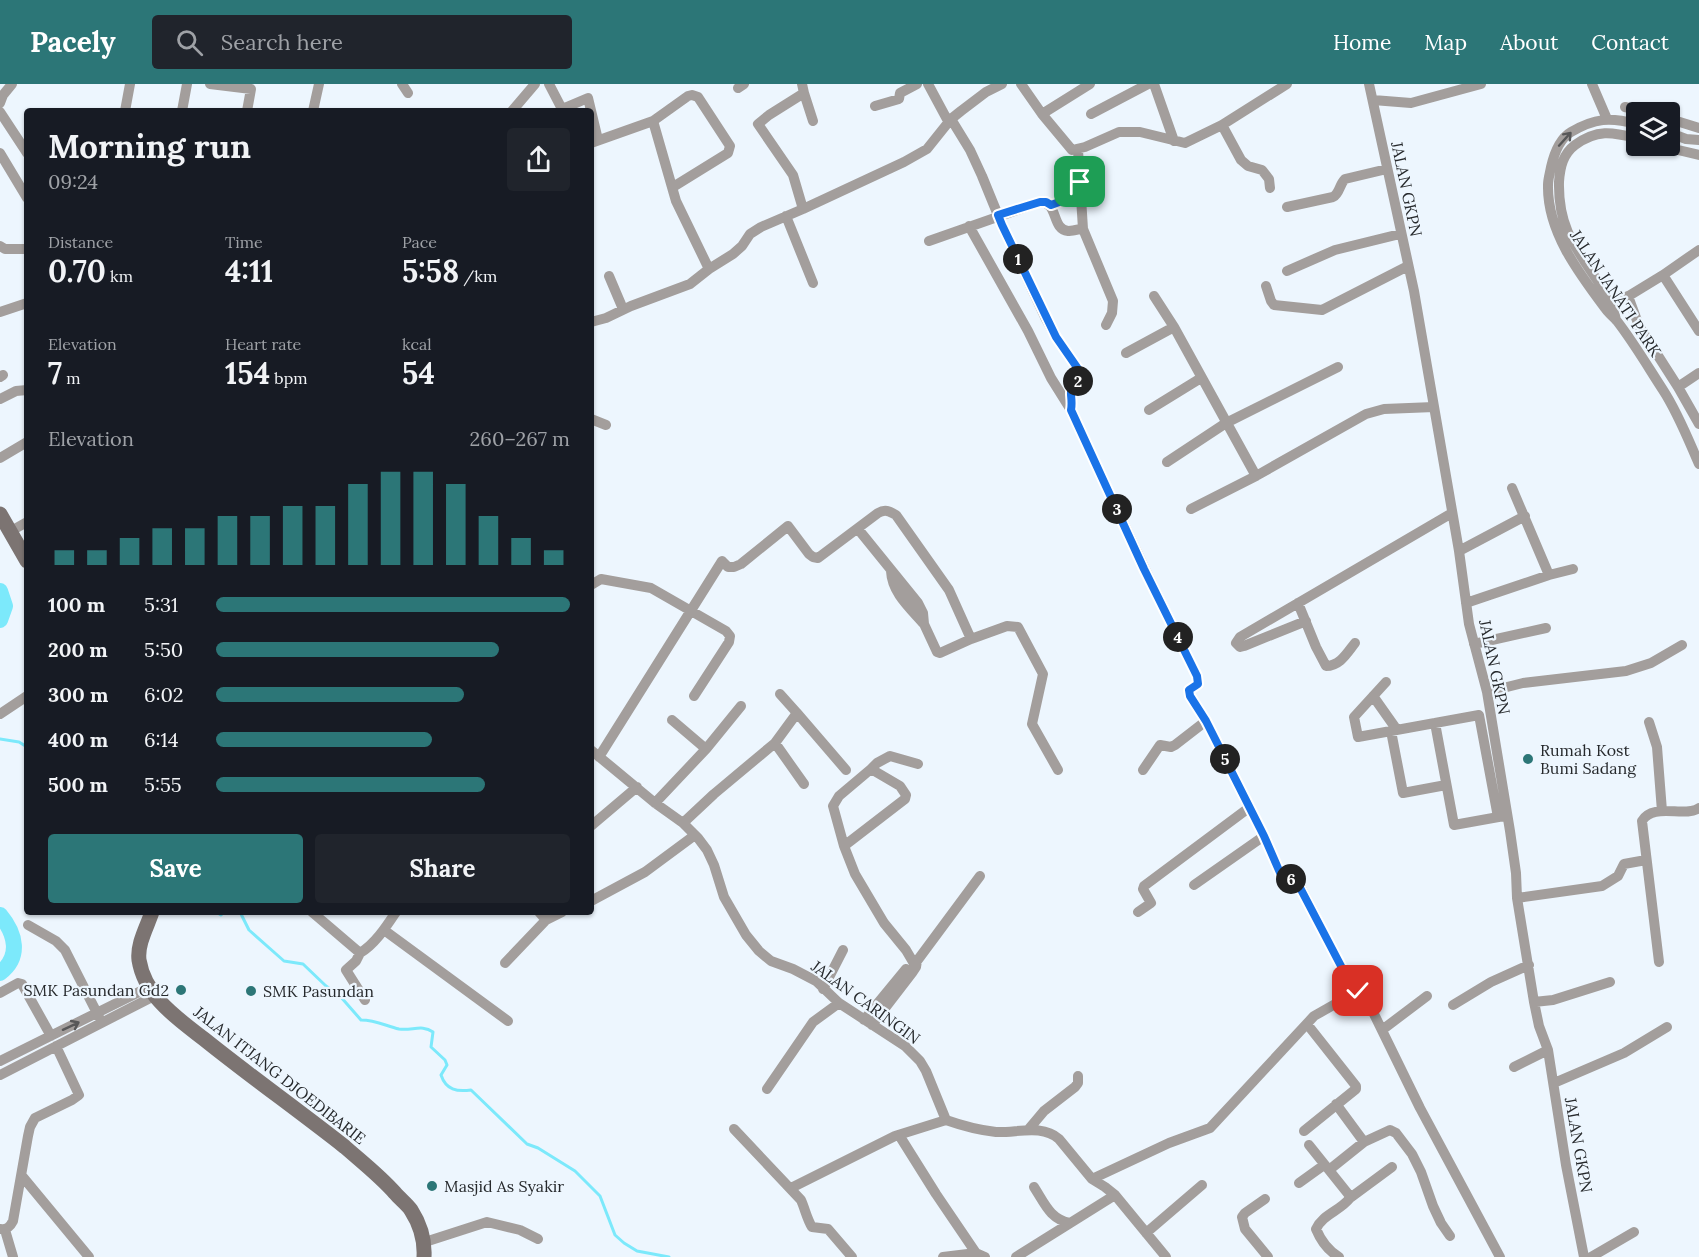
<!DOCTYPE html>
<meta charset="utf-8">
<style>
:root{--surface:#171b24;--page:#20242c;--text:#f1f3f6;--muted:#9ea1a6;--accent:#2c7677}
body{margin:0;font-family:Lora,serif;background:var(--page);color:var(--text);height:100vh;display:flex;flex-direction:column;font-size:22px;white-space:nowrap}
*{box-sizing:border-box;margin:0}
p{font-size:20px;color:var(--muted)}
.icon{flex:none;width:33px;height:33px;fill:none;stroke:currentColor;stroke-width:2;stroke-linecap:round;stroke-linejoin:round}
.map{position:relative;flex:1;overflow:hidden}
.sheet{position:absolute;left:24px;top:24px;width:570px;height:807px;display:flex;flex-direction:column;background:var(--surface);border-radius:6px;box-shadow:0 2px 4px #0004}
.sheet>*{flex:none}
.controls{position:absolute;left:1626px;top:18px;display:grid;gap:12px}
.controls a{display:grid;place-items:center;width:54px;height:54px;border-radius:6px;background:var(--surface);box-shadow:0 2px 4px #0004;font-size:30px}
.pin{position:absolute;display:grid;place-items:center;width:51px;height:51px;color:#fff;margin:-26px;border-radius:12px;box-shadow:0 3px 9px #0006}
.km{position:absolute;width:30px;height:30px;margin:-15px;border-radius:50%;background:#222;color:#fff;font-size:16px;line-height:30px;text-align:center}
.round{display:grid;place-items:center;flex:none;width:63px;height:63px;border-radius:6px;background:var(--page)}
.headline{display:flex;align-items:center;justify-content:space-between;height:102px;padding:0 24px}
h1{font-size:33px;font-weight:700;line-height:45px}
.figures{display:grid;grid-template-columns:repeat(3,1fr);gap:9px;height:102px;padding:6px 24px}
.figures div{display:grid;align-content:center}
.figures b{font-size:30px;font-weight:700}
.figures small{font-size:16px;font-weight:400}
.figures p{font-size:16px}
.chart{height:168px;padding:12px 24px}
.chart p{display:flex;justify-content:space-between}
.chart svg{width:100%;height:108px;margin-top:6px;stroke:var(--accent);stroke-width:6}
.primary-button{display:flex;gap:12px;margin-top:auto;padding:12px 24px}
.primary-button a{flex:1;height:69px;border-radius:6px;background:var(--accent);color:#fff;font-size:24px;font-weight:700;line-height:69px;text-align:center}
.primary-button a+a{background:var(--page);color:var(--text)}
ul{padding:0 24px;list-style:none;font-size:20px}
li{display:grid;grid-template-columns:96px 72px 1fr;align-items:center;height:45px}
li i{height:15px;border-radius:8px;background:var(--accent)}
header{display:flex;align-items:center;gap:36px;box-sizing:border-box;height:84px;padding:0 30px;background:var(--accent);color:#fff}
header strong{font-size:28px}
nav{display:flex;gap:33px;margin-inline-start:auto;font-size:21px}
.search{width:420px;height:54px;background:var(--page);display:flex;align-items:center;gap:15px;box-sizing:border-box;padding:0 21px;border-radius:6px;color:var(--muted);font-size:22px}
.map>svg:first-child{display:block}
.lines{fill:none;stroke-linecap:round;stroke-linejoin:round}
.stream{stroke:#7ce9fb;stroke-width:3}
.river{stroke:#7ce9fb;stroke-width:16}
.street{stroke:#a39e9c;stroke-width:10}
.secondary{stroke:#7c7472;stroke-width:15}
.oneway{stroke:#585859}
.route-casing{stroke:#fff;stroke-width:12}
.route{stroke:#1a73e8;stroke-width:8}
.poi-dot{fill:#2c7677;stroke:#edf6fe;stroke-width:2}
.labels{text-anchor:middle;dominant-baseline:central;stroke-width:4.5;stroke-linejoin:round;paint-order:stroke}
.street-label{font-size:16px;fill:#26292c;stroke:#edf6fe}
.poi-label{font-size:16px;fill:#26292c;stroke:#edf6fe;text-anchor:start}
</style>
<header>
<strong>Pacely</strong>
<div class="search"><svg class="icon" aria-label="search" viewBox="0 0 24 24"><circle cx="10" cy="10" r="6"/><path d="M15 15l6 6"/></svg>Search here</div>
<nav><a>Home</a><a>Map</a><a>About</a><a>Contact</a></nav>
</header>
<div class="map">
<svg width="1699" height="1173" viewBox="0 0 1699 1173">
<rect width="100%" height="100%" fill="#edf6fe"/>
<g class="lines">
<path class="stream" d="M0,655l19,3 8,5
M216,828l5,3 3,-3
M240,828l9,18 35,31 19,3 23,22 14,10 21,24c15,0 25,6 38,9 13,2 23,-5 34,3l-2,15 14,13 2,5 -6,10c5,15 16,17 30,15l56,54 11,4 37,23 25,25 15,39 9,8 13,8 32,6"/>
<path class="river" d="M0,507l5,15 -5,14
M0,831c16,19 21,42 0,58"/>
<path class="street" d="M210,0l41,5 -4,22
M402,0l6,9
M549,0l13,25 26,-11 10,42
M802,0l2,9 -35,22 -11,9 35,51 10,34
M928,0l21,39
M1021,0l21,30 30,36 13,-3 34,-15h21l45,11 37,-18 65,-41
M1154,0l20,57
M1369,0l45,207 45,260 10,73 18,68 23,139 6,42 1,25 17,104 5,24 9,24 18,115 18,92
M1592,0l15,35
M738,4l6,-4
M804,9l9,28
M1373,16l38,3 70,-19
M0,19l3,-8 9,-11
M875,22l24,-7 1,-6 17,-9
M1625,23l22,5
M125,27l5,-27
M182,27l5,-27
M313,27l6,-27
M512,27l23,-27
M0,28l27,41
M1042,30l48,-30
M1091,30l57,-30
M951,35l19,31 12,26 20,49 43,92 11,20 27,39 -1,3c-18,9 -8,15 -11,31l74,159 52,107 1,8 -9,6 1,6 16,25 58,115 17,39 5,5 9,-1 3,3 43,84 12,27
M1670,35l29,9
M653,37l23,80 33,68
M1636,40c-26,-7 -41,-6 -65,8 -12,7 -17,22 -20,35 -1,6 -3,12 -3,18 -1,46 30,87 57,123 3,5 8,8 12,13 17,22 31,46 46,69 15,23 25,49 36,74
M1222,41l19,35 7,6 14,4 7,9 1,9
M1670,49l16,6 13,1
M591,59l62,-22 35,-25 4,-1 6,2 32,49 -2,7 -55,34
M1661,62l38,9
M1078,66l5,79 30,72 -1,12 -6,12
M0,69l27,45
M1051,121l11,-4 18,-19
M1287,123l46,-10c7,-4 6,-12 12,-18l42,-10
M786,132l27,67
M969,142l59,105 23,47 20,32
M929,157l111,-39c19,0 11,27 28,29 4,0 11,-2 15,-2
M0,162l5,3h22
M1287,187l48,-21 65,-16
M1663,191l36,56
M609,192l14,33
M1266,202l5,15 3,4 48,5 86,-44
M1154,212l20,31
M1628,212l11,30 39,61 21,37
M1609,224l54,-33 36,-25
M0,228l27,-9
M1616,236c-3,-16 -8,-23 -17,-37 -24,-36 -41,-56 -40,-101 1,-15 4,-28 16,-37 22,-16 37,-13 61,-7
M591,238l15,-4 25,-12 59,-22 19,-15 24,-15 9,-8 8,-12 11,-7 42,-18 101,-47 23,-13 24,-30 10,-8 25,-19 16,-8
M1126,269l48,-26 82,149
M0,293l3,-2
M1678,303l21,-14
M0,315l16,-8 11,-1
M1149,326l52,-32
M591,335l15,6
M0,374l27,-16
M1167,378l59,-39 112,-56
M1512,404l37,87
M1191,425l65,-33 110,-62 18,-5 50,-2
M858,445l60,74 5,10 1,11 13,28 3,1 31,-14
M11,447l16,-9
M1459,467l66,-35
M891,487c1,22 19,37 33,53
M591,501l10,-6 50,9 75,43 4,5 -1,6 -35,54
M1298,519l18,44 10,19c14,0 21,-13 29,-23
M1466,519l83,-28 24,-6
M1306,537l-62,25 -4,1 -4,-4 4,-6 212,-124
M1474,560l72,-16
M1386,598l-32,35 4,20 121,-22 19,102
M1487,608l36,-9 103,-12 25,-8 31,-18
M780,610l17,19
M1373,612l24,34
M0,630l27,-18
M1649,638l8,25 5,64
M1435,639l19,102 50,-9
M1391,647l12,62 43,-8
M775,659l29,41
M706,665l35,-43
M591,666l64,53 28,20 15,15 9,12 7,15 10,32 22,38 13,16 12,10 22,8 23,12 23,22 66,43 15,15 6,10 20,49c17,6 32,10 50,12 21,1 46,-8 63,7l33,40 13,8 10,8 51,62
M599,673l123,-196 6,6h6l7,-3 47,-38 21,28 4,3 5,1 60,-45c7,-4 11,-2 18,2l53,75 22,49 36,-13 11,1 25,47 -11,50 26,46
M871,685l29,17 6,9 -1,4 -61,47 -11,-40 6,-10z
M871,685l6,-6 13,-7 28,8
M1143,686l17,-25 11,2 4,-2 31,-24
M655,719l51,-54 -34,-29
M683,739l31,-29 61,-51 22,-30 49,57
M591,742l46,-39
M844,762l11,28 29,49 22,27 10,17
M1194,801l70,-49
M1517,814l85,-12 16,-10 6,-12 22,-4
M591,817l54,-29 50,-37
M312,828l48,41c15,-9 26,-26 36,-41
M539,828l7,8 16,-8
M1138,828l13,-9 -8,-14 1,-3 106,-79
M28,841l28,16 9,9 34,67
M384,846l124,91
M360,869l-4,8 -10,9 19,30
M1659,878l-17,-141c11,-19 43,-3 57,-13
M505,879l41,-43
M1364,902l7,15 3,13 46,94 80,149
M823,905l20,-39
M0,909l18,-10 4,1 29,52
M1534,918l19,-2 57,-18
M1453,921l38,-23 38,-17
M864,936l42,-51
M872,941l40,-52 4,-6 1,-6 63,-85
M1382,946l45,-34
M0,977l149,-74
M1514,983l34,-17
M0,991l154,-79
M1554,999l70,-30 43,-26
M767,1005l46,-67 26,-19
M1336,1020l28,38
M734,1045l67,71c4,9 6,19 11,27l16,2 24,28
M1028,1046l16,-19 31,-24 3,-4v-7
M1304,1047l52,-42v-3l-49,-62
M899,1051l37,59 40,59
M1309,1061l40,50 1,3c-10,13 -27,16 -34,31 5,12 11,21 23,28
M1329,1086l35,-28 26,-12 6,3 16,21 9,18 12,34 8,17 9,13
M22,1092l67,81
M1092,1095l77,-36 41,-15 104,-112 44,-25 6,-5 -1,-6
M1299,1099l25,-18
M1034,1103c11,17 16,32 36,36
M791,1104l104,-52 51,-16
M1350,1114l42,-31
M1265,1115l-20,14 -3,4 3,12 23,28
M0,1145c7,1 10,-2 13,-8l15,-85 2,-9 5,-9 37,-18 7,-5 -23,-49
M5,1146l8,27
M1146,1149l56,-48
M425,1158l62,-20 33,8 18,9
M943,1173l33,-4 9,4
M1016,1173l99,-62
M1591,1173l43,-25"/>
<path class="secondary" d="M0,430l27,47
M152,828c-5,15 -15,32 -13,48 6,37 38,58 65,79 46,37 94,71 141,108 17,15 35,29 50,46 5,6 12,11 16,17 9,14 14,30 13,47"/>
</g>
<defs><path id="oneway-shaft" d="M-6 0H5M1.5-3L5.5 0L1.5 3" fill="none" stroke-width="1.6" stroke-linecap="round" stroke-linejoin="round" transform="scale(1.5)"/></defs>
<g class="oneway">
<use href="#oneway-shaft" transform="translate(1565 55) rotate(-48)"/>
<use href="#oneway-shaft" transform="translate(71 942) rotate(-25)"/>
</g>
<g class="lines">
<defs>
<path id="route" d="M1080,98l-18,19 -11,4 -5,-3h-6l-42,13 4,10 54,112 27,39 -1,3c-18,9 -8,15 -11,31l73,159 53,107 1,8 -9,6 1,6 16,25 58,115 17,39 5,5h10l45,86 12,27 5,-2"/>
</defs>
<use href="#route" class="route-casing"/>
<use href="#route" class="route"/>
</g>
<g class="poi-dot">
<circle cx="1528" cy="675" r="6"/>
<circle cx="181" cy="906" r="6"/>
<circle cx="251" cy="907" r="6"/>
<circle cx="432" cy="1102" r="6"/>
</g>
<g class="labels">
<g class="street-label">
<text transform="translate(1407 105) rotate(78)">JALAN GKPN</text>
<text transform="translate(1616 209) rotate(56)">JALAN JANATI PARK</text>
<text transform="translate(1495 583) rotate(78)">JALAN GKPN</text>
<text transform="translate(866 918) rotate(36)">JALAN CARINGIN</text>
<text transform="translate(280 991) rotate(38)">JALAN ITJANG DJOEDIBARIE</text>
<text transform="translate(1579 1061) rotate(80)">JALAN GKPN</text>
</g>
<g class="poi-label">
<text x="1540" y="666">Rumah Kost<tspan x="1540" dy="18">Bumi Sadang</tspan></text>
<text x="169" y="906" text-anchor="end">SMK Pasundan Gd2</text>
<text x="263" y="907">SMK Pasundan</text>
<text x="444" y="1102">Masjid As Syakir</text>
</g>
</g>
</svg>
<div class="controls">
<a><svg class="icon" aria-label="layers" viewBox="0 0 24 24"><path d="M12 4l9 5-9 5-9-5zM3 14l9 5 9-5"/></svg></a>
</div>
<div class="pin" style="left:1080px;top:98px;background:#1e9e55"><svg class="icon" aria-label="arrive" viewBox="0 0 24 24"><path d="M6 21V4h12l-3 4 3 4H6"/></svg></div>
<div class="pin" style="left:1358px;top:907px;background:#d93025"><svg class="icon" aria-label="check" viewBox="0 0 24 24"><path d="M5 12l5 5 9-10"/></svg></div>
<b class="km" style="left:1018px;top:175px">1</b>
<b class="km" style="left:1078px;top:297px">2</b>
<b class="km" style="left:1117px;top:425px">3</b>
<b class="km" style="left:1178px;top:553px">4</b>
<b class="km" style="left:1225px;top:675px">5</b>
<b class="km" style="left:1291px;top:795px">6</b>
<section class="sheet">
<div class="headline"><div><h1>Morning run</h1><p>09:24</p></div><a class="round"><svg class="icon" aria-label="share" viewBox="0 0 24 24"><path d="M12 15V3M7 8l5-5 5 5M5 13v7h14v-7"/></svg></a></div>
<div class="figures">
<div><p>Distance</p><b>0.70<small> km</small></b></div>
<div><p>Time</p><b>4:11</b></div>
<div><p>Pace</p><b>5:58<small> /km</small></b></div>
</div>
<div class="figures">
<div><p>Elevation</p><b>7<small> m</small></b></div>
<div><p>Heart rate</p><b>154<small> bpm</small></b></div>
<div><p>kcal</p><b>54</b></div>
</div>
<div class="chart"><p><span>Elevation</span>260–267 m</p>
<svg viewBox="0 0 160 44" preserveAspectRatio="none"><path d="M5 44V38M15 44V38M25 44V33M35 44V29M45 44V29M55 44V24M65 44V24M75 44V20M85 44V20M95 44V11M105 44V6M115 44V6M125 44V11M135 44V24M145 44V33M155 44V38"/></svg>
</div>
<ul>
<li><b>100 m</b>5:31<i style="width:100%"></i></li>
<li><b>200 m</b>5:50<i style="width:80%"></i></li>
<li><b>300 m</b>6:02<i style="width:70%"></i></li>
<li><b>400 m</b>6:14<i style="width:61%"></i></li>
<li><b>500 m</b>5:55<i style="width:76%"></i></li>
</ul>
<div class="primary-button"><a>Save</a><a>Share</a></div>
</section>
</div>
